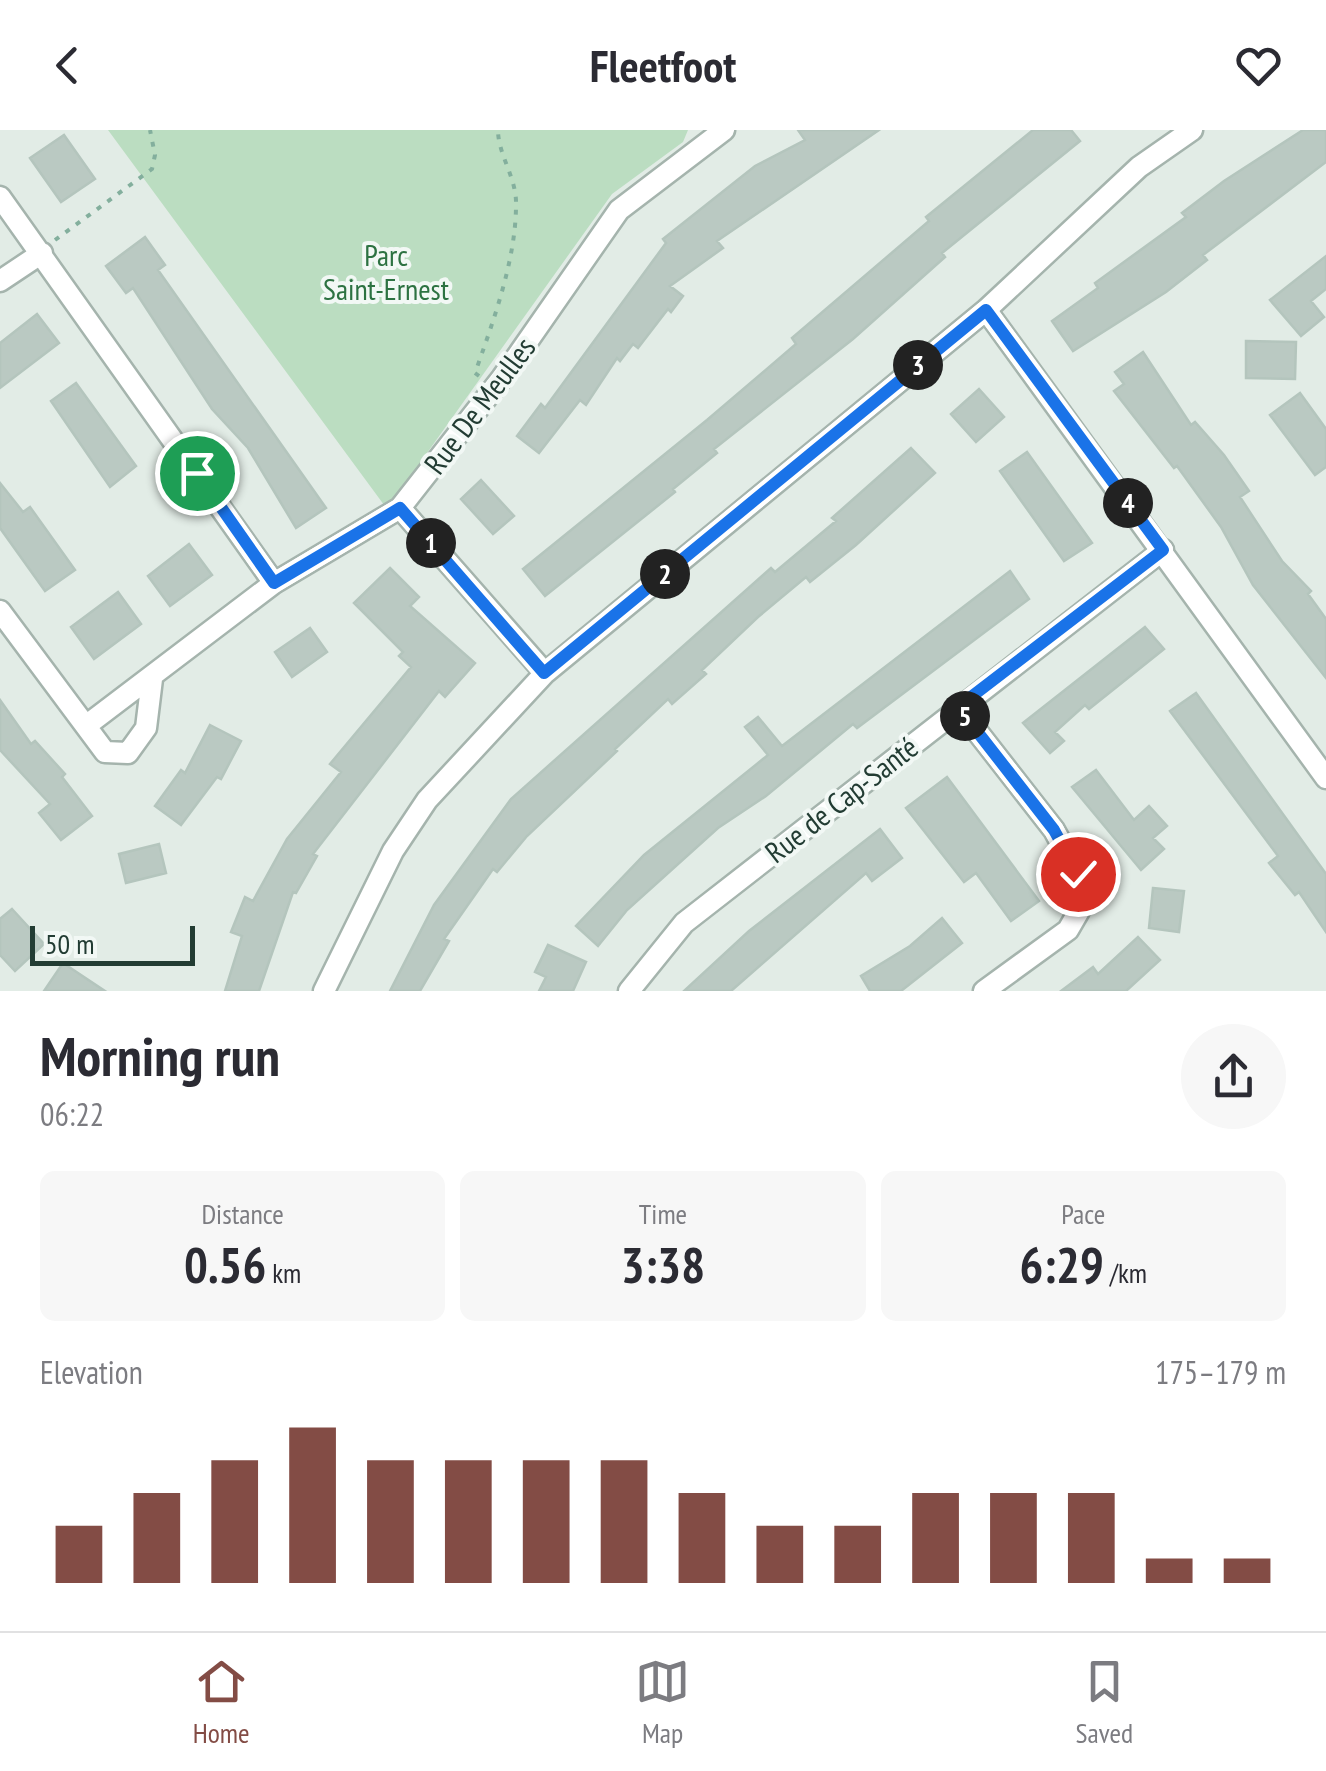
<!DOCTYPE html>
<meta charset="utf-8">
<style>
:root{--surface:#fff;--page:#f7f7f7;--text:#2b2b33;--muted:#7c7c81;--line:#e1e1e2;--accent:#834c45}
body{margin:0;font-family:"PT Sans Narrow",sans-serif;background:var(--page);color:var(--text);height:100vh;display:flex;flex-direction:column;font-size:38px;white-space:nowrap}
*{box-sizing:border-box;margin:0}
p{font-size:32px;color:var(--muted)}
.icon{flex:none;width:55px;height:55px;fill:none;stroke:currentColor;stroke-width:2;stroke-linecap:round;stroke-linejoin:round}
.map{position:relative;height:861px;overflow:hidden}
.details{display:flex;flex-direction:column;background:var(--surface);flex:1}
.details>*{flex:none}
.scale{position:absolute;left:30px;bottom:25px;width:165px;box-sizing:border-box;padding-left:10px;border:5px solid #223c33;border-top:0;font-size:28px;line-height:35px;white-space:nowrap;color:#223c33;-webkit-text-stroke:8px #f2f8f5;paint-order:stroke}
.pin{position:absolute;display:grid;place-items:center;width:85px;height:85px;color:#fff;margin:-42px;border:5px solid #fff;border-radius:50%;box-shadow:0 2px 10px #0007}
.km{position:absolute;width:50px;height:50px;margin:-25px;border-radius:50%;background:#222;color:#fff;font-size:28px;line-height:50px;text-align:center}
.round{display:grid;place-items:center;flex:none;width:105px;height:105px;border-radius:52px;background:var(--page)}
.head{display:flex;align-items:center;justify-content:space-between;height:170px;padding:0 40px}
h1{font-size:55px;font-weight:800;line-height:75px}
.metrics{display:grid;grid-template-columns:repeat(3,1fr);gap:15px;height:170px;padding:10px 40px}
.metrics div{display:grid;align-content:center;border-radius:15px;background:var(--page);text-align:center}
.metrics b{font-size:50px;font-weight:800}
.metrics small{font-size:28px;font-weight:400}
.metrics p{font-size:28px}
.chart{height:280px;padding:20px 40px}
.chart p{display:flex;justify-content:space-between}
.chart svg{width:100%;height:180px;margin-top:10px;stroke:var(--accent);stroke-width:6}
header{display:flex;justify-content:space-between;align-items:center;height:130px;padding:0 40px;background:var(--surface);font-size:45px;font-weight:800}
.tabs{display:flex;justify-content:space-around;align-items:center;height:140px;border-top:2px solid var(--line);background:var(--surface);font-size:28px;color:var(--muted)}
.tabs a{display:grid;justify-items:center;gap:5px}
.tabs .on{color:var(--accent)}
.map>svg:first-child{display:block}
.green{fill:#bbddc1}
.building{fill:#bac9c2;stroke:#b4c5bd;stroke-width:2.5}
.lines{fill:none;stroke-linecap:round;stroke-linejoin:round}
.street-casing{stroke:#a5b4ad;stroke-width:25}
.path{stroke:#83af9d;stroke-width:4;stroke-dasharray:5 8;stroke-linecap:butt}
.street{stroke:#fff;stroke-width:20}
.route-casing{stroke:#fff;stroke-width:20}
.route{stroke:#1a73e8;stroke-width:12}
.labels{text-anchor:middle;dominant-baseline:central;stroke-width:8;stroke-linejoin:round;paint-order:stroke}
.park-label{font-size:30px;fill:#2d7242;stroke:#f2f8f5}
.street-label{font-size:30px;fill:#223c33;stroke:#f2f8f5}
</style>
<header><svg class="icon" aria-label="back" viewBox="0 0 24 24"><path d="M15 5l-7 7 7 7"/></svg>Fleetfoot<svg class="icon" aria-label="heart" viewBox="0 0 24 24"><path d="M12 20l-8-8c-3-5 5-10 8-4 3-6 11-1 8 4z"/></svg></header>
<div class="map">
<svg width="1326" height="861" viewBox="0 0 1326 861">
<rect width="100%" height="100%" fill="#e2ece6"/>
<path class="green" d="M108,0h580l-5,12 -71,52 -225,315z"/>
<path class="building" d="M798,0h81l-162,111 6,7 -53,38 13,10 -12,16 -3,-3 -30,39 -5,-4 -13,17 -3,-3 -31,47 -6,-5 -41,53 -22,-17 24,-32 4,4 121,-165 -3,-4 92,-73 50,-26z
M1033,0h38l9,11 -138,112 3,4 -92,82 -139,110 3,4 -44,36 2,3 -130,104 -22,-27 184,-149 89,-76 -4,-6 137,-117 -3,-4z
M1303,0h23v32l-123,93 4,5 -41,32 -93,59 -21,-30 46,-33 -3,-5 91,-66 -4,-4 42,-32z
M64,5l31,44 -34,23 -31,-44z
M145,107l20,28 -7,5 168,238 -30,20 -48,-80 -36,-39 -79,-121 -7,5 -20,-27z
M1326,126v33l-15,12 13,16 -23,19 -31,-36z
M37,184l22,29 -59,45v-45z
M1246,211l50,1 -1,37 -49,-1z
M1143,222l48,73 4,-3 29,33 25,36 -9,6 42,64 29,30 -3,3 18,25v59l-73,-93 -32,-58 -44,-61 -3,2 -60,-77 10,-7 -9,-12z
M76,253l60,83 -26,21 -59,-86z
M979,259l25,28 -28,25 -25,-28z
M1300,263l26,36v38l-11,8 -45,-60z
M911,318l24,25 -79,72 -46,37 -4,-5 -48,40 -56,53 4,4 -34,30 -4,-5 -53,50 2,2 -90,85 -30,36 -4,-3 -49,70 5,2 -29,50h-30l44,-86 77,-106 260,-231 4,4 61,-51 -4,-3z
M1027,322l65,91 -28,18 -64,-90z
M481,350l33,36 -21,18 -32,-35z
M0,353l23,29 7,-5 45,63 -30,21 -45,-63z
M189,414l23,31 -42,31 -22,-30z
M390,438l29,29 -9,9 65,57 -30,34 -6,-6 -126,163 4,2 -21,37 -3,-1 -34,99h-34l17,-55 -11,-4 14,-35 8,4 34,-62 54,-67 -11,-8 81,-97 -12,-11 4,-4 -49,-49z
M1010,441l19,28 -172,129 -4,-4 -87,72 -48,32 -91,82 -29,36 -22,-20 68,-71 124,-100 -23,-28 13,-10 24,29z
M118,462l23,32 -47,35 -23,-32z
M1145,497l19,22 -75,60 -4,-4 -30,27 9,9 -14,12 -27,-30z
M310,498l17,24 -35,25 -17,-25z
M1196,563l130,181v58l-27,-40 -4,3 -26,-32 9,-7 -108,-145z
M0,570l31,44 4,-3 30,33 -3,3 30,39 -31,24 -22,-27 11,-9 -50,-54z
M210,595l31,16 -20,38 -4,-2 -36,48 -26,-19 26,-36 4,3z
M1096,640l38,50 15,-14 18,20 -14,12 11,11 -23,21 -69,-83z
M947,647l92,124 -28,20 -35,-48 -12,9 -58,-74z
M880,699l22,29 -30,23 -6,-8 -135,118h-47l65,-60z
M159,714l7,29 -40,10 -7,-29z
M1153,758l31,3 -5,41 -30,-4z
M12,779l32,35 -29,27 -15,-16v-36z
M942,788l20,25 -61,48h-31l-9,-15 49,-30z
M1138,807l22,23 -34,31h-65l32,-24 5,7z
M548,815l38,17 -13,29h-34l7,-14 -11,-5z
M63,833l42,28h-61z"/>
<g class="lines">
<defs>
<path id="street" d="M0,67l274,386
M0,151l42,-28
M986,180l340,468
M400,378l145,165
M0,481l105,141 23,1 18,-25 6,-49
M958,577l96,123 24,44 1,37 -11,19 -84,61
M87,595l187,-142 126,-75 102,-130 117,-168 105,-80
M324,861l69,-140 34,-51 118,-127 441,-363 153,-143 53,-37
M629,861l55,-68 479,-373"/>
</defs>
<use href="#street" class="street-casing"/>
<path class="path" d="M55,110l97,-71 3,-14 -5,-25
M479,246l-4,-3c18,-51 41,-113 41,-168 1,-27 -18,-50 -18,-75"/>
<use href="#street" class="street"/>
</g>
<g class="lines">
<defs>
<path id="route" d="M197,343l77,110 126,-75 144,165 442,-363 177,240 -205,157 96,123 24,44"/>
</defs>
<use href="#route" class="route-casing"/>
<use href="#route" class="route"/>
</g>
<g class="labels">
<g class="park-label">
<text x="386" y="124">Parc<tspan x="386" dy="34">Saint-Ernest</tspan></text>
</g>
<g class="street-label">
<text transform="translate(479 275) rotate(-53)">Rue De Meulles</text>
<text transform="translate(841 669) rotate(-38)">Rue de Cap-Santé</text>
</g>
</g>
</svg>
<div class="scale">50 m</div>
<div class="pin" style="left:197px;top:343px;background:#1e9e55"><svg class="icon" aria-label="arrive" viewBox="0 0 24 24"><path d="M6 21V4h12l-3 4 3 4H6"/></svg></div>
<div class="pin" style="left:1078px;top:744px;background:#d93025"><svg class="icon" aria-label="check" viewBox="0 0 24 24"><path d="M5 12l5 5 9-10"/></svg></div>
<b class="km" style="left:431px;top:413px">1</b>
<b class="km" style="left:665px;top:444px">2</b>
<b class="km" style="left:918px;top:235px">3</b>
<b class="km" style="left:1128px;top:373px">4</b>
<b class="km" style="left:965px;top:586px">5</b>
</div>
<section class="details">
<div class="head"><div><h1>Morning run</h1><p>06:22</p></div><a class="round"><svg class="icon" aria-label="share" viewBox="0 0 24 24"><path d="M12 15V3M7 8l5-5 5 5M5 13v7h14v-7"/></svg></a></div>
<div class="metrics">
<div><p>Distance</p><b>0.56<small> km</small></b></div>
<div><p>Time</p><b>3:38</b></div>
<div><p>Pace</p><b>6:29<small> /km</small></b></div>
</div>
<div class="chart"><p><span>Elevation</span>175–179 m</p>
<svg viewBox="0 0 160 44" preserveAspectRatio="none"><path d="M5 44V30M15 44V22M25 44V14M35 44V6M45 44V14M55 44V14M65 44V14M75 44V14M85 44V22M95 44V30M105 44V30M115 44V22M125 44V22M135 44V22M145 44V38M155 44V38"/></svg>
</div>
</section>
<nav class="tabs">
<a class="on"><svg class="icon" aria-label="home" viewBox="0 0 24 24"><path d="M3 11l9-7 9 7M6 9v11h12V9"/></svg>Home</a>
<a><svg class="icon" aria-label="map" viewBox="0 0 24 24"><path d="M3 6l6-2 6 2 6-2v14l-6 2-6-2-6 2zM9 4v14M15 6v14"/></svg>Map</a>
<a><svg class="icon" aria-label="saved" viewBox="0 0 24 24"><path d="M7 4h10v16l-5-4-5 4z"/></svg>Saved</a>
</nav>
